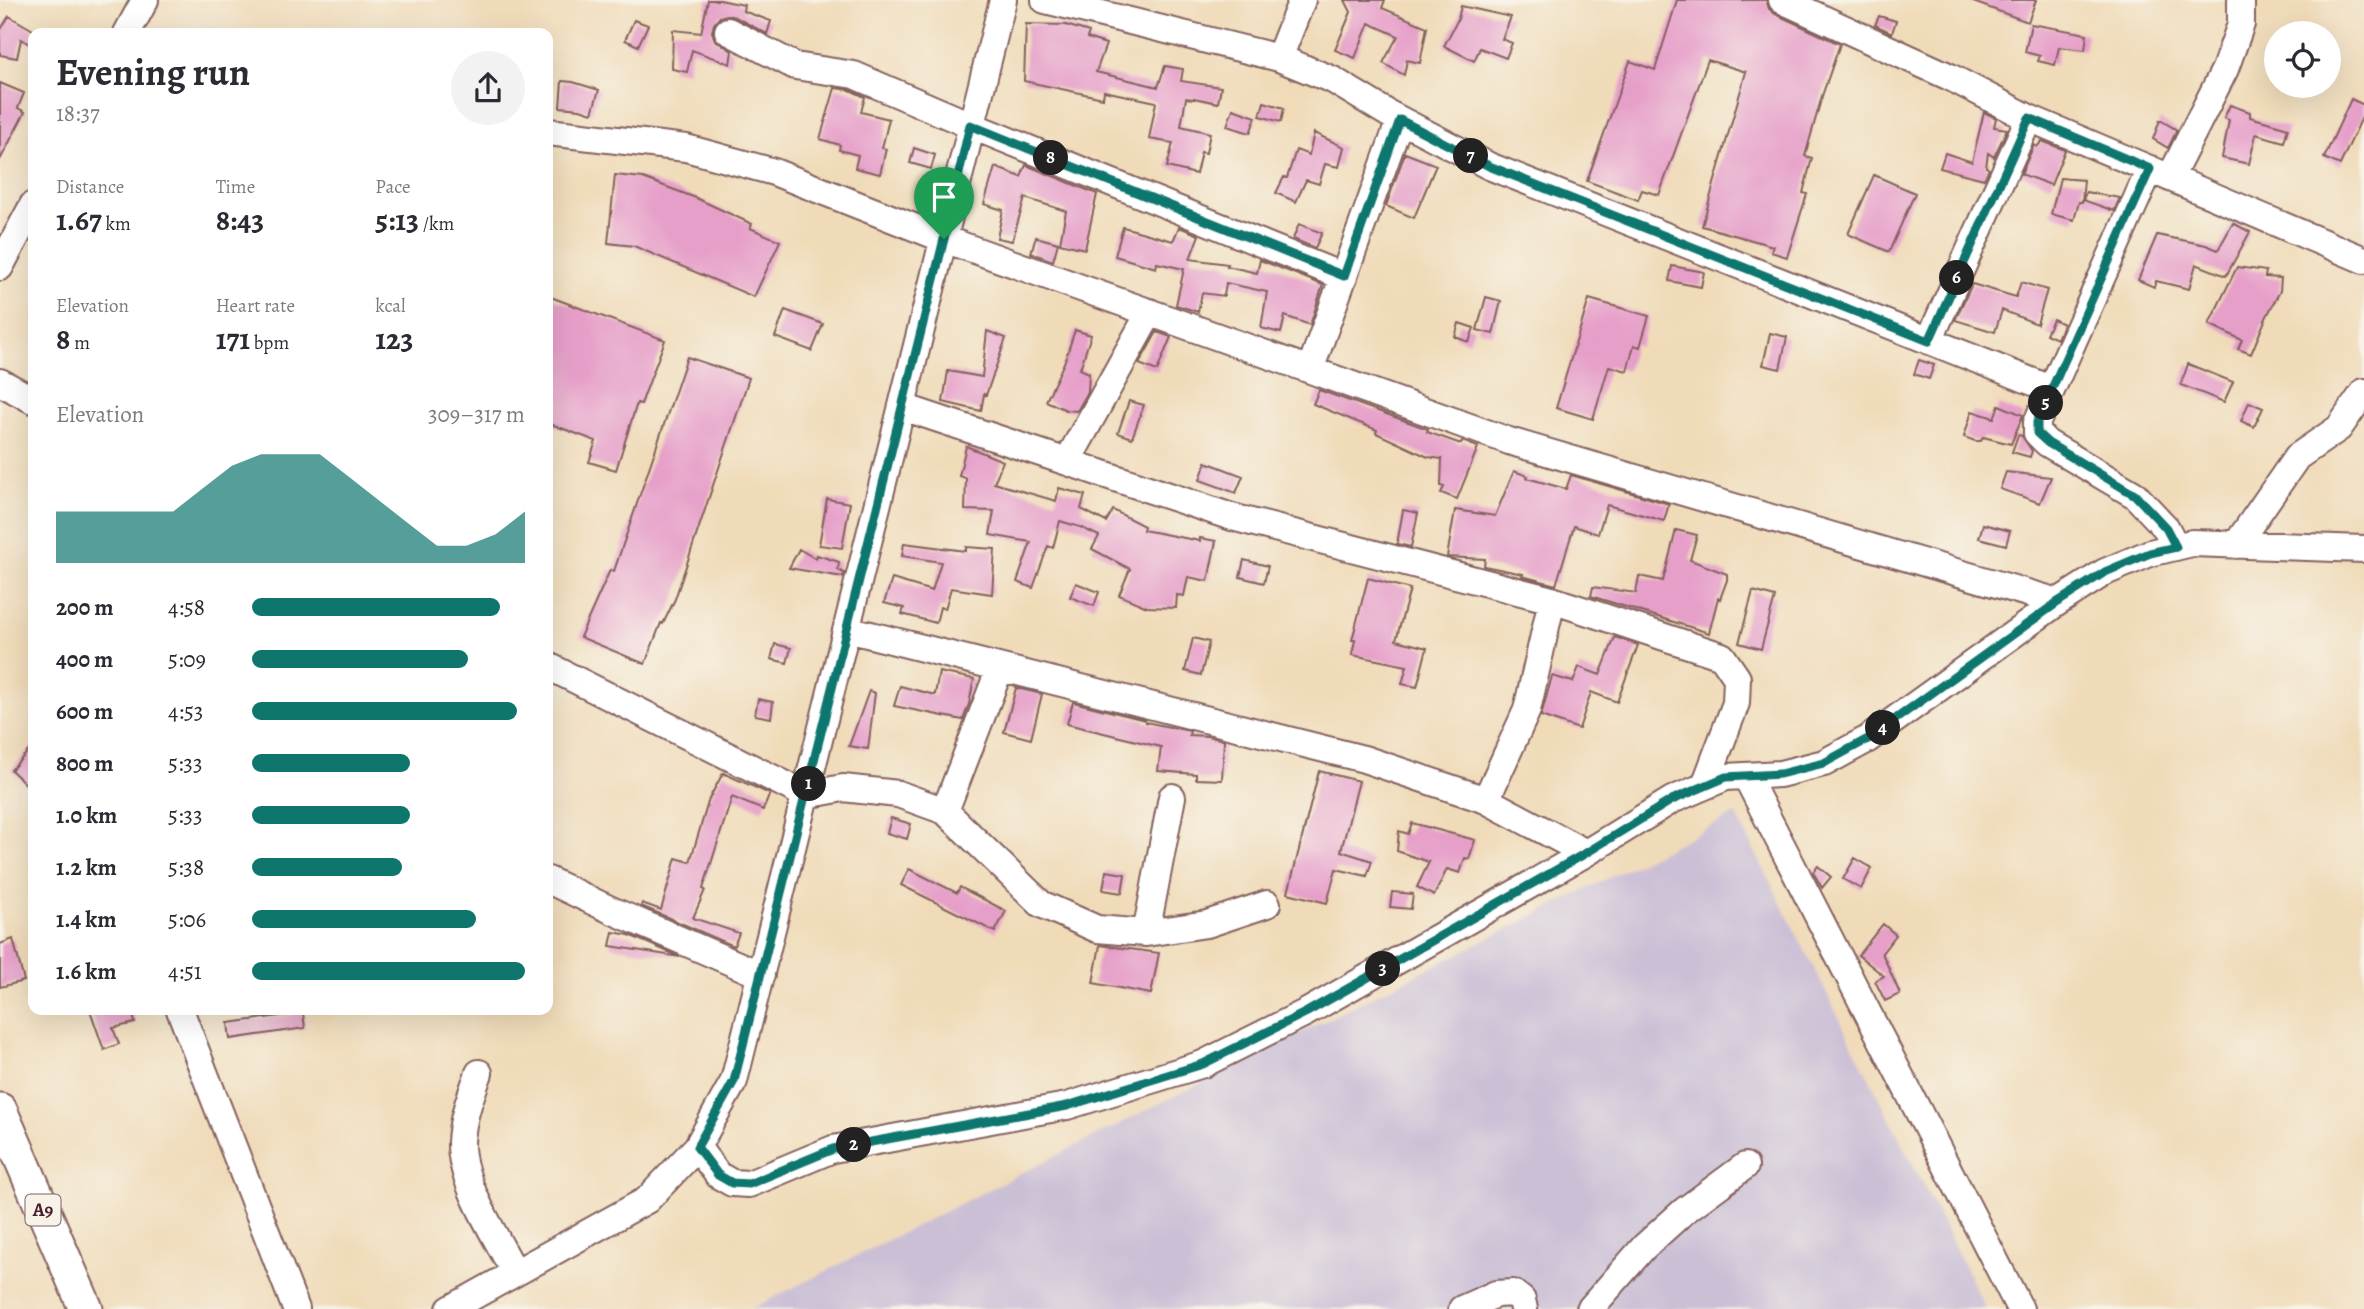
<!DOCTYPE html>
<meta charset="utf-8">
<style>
:root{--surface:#fff;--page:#f2f2f3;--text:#2b2b33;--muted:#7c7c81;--accent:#0f766e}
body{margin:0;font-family:Alegreya,serif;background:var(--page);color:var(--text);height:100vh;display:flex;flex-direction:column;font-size:26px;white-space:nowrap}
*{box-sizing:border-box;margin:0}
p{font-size:23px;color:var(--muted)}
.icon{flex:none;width:38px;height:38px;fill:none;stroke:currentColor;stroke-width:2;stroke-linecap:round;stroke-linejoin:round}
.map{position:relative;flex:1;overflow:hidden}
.drawer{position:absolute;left:28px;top:28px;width:525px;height:987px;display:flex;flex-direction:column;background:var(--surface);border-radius:14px;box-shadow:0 7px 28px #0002}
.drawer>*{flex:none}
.buttons{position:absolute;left:2264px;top:21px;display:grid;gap:14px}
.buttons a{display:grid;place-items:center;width:77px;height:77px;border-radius:50%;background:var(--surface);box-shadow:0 7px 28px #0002;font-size:35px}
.pin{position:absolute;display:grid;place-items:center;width:60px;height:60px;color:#fff;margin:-72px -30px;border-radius:50% 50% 50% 0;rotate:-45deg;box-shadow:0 0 7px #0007}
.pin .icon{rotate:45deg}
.km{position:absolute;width:35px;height:35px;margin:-18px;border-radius:50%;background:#222;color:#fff;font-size:19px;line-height:35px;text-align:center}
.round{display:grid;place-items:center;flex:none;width:74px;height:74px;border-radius:37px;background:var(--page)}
.headline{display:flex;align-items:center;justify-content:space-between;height:119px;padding:0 28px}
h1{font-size:38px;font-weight:700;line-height:52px}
.stats{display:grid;grid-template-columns:repeat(3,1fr);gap:10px;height:119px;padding:7px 28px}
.stats div{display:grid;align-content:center}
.stats b{font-size:30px;font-weight:700}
.stats small{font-size:19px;font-weight:400}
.stats p{font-size:19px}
.chart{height:196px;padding:14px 28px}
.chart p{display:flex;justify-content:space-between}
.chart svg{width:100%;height:126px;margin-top:7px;fill:var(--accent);opacity:.7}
ul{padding:0 28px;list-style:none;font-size:23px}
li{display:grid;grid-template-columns:112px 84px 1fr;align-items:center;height:52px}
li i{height:18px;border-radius:9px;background:var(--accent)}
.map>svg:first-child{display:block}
.industrial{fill:#cbbfd6}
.building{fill:#e69fc9}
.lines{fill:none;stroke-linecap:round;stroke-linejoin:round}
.minor-casing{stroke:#84615d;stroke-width:30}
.major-casing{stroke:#84615d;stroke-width:37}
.minor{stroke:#fff;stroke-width:26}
.major{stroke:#fff;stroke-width:33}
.route-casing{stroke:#fff;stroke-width:14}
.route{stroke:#0f766e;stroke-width:9}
.labels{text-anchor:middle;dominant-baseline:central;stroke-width:7;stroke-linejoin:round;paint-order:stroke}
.shield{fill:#f7f3e8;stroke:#7e5f64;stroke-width:2}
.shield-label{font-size:19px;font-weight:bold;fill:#4a1f2b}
</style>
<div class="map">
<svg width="2364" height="1309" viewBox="0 0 2364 1309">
<rect width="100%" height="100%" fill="#f7f3e8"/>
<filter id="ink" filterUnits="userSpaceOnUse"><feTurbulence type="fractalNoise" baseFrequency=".0143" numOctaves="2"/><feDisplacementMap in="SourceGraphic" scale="14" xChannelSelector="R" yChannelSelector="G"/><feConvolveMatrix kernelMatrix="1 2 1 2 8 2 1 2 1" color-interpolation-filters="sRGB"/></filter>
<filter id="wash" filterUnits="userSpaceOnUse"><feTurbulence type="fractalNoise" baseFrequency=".00686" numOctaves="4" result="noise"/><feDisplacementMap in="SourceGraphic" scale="28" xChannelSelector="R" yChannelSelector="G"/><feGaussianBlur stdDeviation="1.57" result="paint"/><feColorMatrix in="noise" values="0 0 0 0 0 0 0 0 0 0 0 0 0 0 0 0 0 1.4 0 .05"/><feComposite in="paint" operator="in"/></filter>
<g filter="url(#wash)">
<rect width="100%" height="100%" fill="#f0dbb9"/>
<path class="industrial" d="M1736,814l250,495h-1235z"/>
<g id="blocks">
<path class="building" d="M708,0h12l24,5 -1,6 28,10 -4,13 -32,-17 -8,-2 -7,2 -6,7 -2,8 3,8 17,11 -2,13 -38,-14 -5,22 -15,-3 1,-39 28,3z
M1345,0h40l-3,8 45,19 -7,36 -13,-3 -3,15 -21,-12 15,-27 -29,-13 -14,35 -20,-8 16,-38z
M1677,0h89l3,9 6,5 65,30 -18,52 -17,60 7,2 -9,35 4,1 -20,63 -16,-5 2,-6 -71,-20 44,-154 -38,-12 -49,135 -17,-5 -4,10 -51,-19 43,-120 25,9z
M1974,0h62l-8,22 -55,-20z
M1461,6l50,11 -9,22 10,4 -6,15 -26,-10 -6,13 -30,-15 14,-27z
M9,16l24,14v16l-12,-7 -4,19 -17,-3v-24z
M1879,16l17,5 -4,12 -17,-8z
M634,20l14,5 -10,21 -13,-6z
M1026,24l40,1 23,7 -2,6 19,6 -10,28 62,15 7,-21 18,3 -2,12 40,6 -3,16 -24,-5v1l-8,-1 -5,28 29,7 -4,20 -5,-1 -5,22 -29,-7 6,-24 -24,-4 7,-37 -52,-11 -1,7 -79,-17z
M2031,24l56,10 -2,16 -26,-3 -4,18 -17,-4 2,-5 -15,-4z
M562,81l11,1 26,8 -7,23 -12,-4 -20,-2z
M0,83l24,10 -6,15 7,4 -25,48z
M835,88l15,2 15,7 -4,15 28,7 -7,29 4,1 -6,25 -25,-6 3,-13 -19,-5 1,-5 -20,-6z
M2351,99l13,6v8l-24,52 -16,-7z
M1264,102l20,6 -3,14 -21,-6z
M2230,105l20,7v5l38,11 -4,14 -28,-8 -7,30 -27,-6 7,-38 -5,-2z
M1233,109l23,8 -6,16 -23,-7z
M1984,112l12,6 -2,9 13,2 -13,28 -6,-4 -2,14 3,2 -5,10 -44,-11 5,-15 27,9z
M2160,120l17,10 -9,18 -15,-9z
M1314,133l30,14 -5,20 -14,-3 -6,20 -13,-4 -10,22 -20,-9 8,-16 3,1 9,-28 13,5z
M2042,141l23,9 -14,35 -30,-11 13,-29 3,2z
M914,148l21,7 -4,14 -21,-6z
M1405,153l31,12 -22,53 -28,-12z
M1026,165l71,29 -12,55 -25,-6 6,-32 -41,-13 -13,43 -15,-3 6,-28 -19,-6 11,-37 26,10z
M615,175l28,3 53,20 56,26 -2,4 30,13 -26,56 -120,-51 -26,-3z
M1874,175l41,18 -26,59 -41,-18z
M2060,178l24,2 -2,22h-3l-5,18 -23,-6z
M2086,192l34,6 -6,13 -31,-11z
M2233,223l17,9 -24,44 -30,-12 -7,25 -33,-8 -2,6 -16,-7 19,-45 49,10 12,5z
M1299,224l23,9 -7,15 -22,-9z
M1123,227l50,14 6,-14 20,8 -9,24 38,5 -1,2 30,7 3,-13 63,25 -13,40 -25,-9 -4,17 -20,-5 6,-36 -41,-9 -2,13 -22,-3 -4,19 -22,-7 8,-36 -27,-6 -1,5 -41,-12z
M1036,237l22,6 -5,18 -22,-8z
M1672,266l32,6 -3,15 -32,-6z
M2237,267l29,4 -1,6 16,1 -1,13 -14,27 -15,36 -13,-5 4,-9 -33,-16z
M2021,282l26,8 -10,34 -35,-14 -7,22 -40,-12 17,-36 44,13z
M548,296l117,44 -24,64 -4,-1 -21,67 -27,-8 7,-21 -48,-18z
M1486,297l15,4 -8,33 -16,-4z
M1589,299l60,17 -9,31 -6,-2 -7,26 -18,-5 -16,53 -37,-11z
M785,310l38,14 -11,27 -37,-14z
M2053,319l10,5 -6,15 -11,-5z
M1459,323l15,5 -5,14 -14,-5z
M1075,330l16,5 -11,34 9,4 -1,19 -11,19 -11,-1 -20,-9 18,-38z
M987,331l19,7 -20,57 -2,-1 -3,17 -38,-9 5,-31 34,6z
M1157,332l14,5 -14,34 -18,-7z
M1770,333l17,4 -7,32 -17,-4z
M687,357l62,21 -74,221 -12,25 -2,-1 -16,41 -65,-27 30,-67 4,1z
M1919,360l15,5 -5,14 -15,-5z
M2188,364l45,18 -9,20 -43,-17z
M1319,390l109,39 -1,3 34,12 1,-3 16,6 -21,52 -16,-6 3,-6 -3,-1 1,-27 -14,-2 -52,-24 1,-3 -64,-26z
M1129,401l15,4 -12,33 -14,-5z
M2249,402l14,6 -9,19 -13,-6z
M1999,405l24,10 -12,29 -28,-7 -2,4h-6l-11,-4 8,-26 22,7z
M2018,435l4,1 10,15 -2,6 -18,-5z
M966,446l37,15 -9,22 62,18 3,-13 26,7 -4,14 25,13 7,-12 31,16 -1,4 57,11v-3l16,3 -8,40 -20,-4 -4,19 -7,-1 -1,13 -29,-1 -28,-12 11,-26 -38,-20 7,-13 -19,-9 -20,-6 -7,27 -5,-2 -15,42 -16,-6 14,-40 -41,-7 4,-24 -29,-1 1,-32 -7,-2z
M1206,462l37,14 -7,17 -36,-13z
M1514,471l14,5 -1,2 39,11 5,-14 98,29 -5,17 -57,-16 -9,29 -24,-8 -18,59 -34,-9 1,-2 -39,-8 1,-7 -38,-2 8,-47 40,6z
M2006,472l45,5 -11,26 -40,-14z
M827,499l23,4 -8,45 -23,-3z
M1403,510l15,3 -7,34 -14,-3z
M1983,524l27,7 -4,14 -27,-7z
M1676,530l21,5 -7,25 37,14v6l-7,19 -2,-1 -9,35 -118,-37 2,-9 43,6 3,-17 24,5z
M904,543l62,8v-4l29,2 -3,45 -41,-6 -6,21 -5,-2 -4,16 -34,-9 2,-6 -20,-5 8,-24 40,12 9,-29 -39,-6z
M799,549l17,10 1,-4 22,7 -1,8 6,3 -1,4 -54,-9z
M1244,560l24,6 -4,17 -24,-6z
M1368,578l42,11 -14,51 31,8 -10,39 -15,-3 5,-18 -55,-11 3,-15h-3z
M1076,583l23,9 -5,14 -24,-9z
M1753,591l22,6 -14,52 -22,-6z
M1615,637l23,8 -21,57 -26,-10 -12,37 -38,-13 11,-40 21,6 6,-15 21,8z
M1193,638l16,4 -8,33 -16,-4z
M775,644l16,4 -4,15 -16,-4z
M939,672l35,7 -5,25 -6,16 -69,-14 6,-20 35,9z
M1016,688l26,6 -11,45 -27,-7z
M869,691l6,2 -7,56 -19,-3z
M758,699l15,3 -2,16 -16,-3z
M1073,702l72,18v2l45,9 -1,4 18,1 17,4 -2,40 -26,-1v-5l-38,-3 3,-24 -94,-23z
M33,746v45l-22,-21z
M1319,771l40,10 -18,70 31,10 -5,15 -31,-7 -9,34 -39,-10z
M723,773l47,21 -7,16 -31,-13 -29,92 2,1 -12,28 46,15 -5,13 -93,-40 1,-3 19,7 15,-52 14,4 19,-63z
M891,818l20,6 -4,15 -20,-6z
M1412,823l63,17 -6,19 -4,-1 -5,15 -13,-4 -13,27 -17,-9 12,-25 -32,-11 2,-20 9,3z
M1855,858l17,10 -11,21 -18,-10z
M1818,866l13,11 -9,11 -9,-16z
M909,869l48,24 3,-6 46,24 -11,21 -94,-47z
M1106,871l19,3 -3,19 -19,-3z
M1392,892l21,2 -2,15 -21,-2z
M1883,924l13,11 -14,18 18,41 -15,7 -10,-20 9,-5 -26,-21z
M613,932l16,3 51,22 -70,-11z
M13,939l11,42 -24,6v-43z
M1100,945l59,8 -8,41 -58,-11z
M90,1010h42l3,13 -22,5 6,16 -15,6z
M303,1013l2,15 -75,11 -2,-16z"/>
</g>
</g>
<g filter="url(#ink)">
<use href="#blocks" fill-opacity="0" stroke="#84615d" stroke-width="2"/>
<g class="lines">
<defs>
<path id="minor" d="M1045,0l234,58 54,22 56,34 100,52 562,223
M1782,0l168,77 79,41 335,142
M728,31l67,35 59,9 116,50 374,152
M127,33l18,-33
M1279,58l23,-58
M548,132l138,16 88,24 170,67 565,202 549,161
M2150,169l-113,253v11l10,10 88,52 31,33 10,19
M2170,178l55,-109 16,-45v-24
M0,267l33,-62
M1929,341l100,-223
M1310,370l90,-250
M0,382l33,18
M903,407l329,110 320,83 170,56 15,22 -1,25 -31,82
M1067,462l83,-150
M2236,545l61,-88 42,-29 25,-36
M847,629l517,130 122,41 100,53
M548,666l258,129 37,-7 55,6 47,17 96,93 56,25 49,4 61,-9 60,-20
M1746,776l274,533
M1486,800l41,-90 25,-110
M945,811l55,-143
M548,880l63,30 150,65
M1146,933l26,-136
M180,1010l116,299
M479,1073c-8,22 -17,45 -18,69 -1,41 35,94 54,131
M697,1147l21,28 14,8 17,1 84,-35 234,-43 136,-42 104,-52 279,-159 86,-53 54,-23 54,-3 44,-11 44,-24 190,-137 47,-30 45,-19 42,-10 172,6
M450,1309l197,-109 50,-53 37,-66 269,-1081
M1462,1309l34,-15 17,-1 9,7 2,9
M1590,1309l54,-62 40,-36 61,-45"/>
<path id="major" d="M0,1110l86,199"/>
</defs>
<use href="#minor" class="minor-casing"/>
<use href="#major" class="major-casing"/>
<use href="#minor" class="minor"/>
<use href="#major" class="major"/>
</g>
</g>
<g class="lines" filter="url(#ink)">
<defs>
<path id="route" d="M2029,118l121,51 -113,253v11l11,10 87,52 31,33 10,19 -26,6 -45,19 -47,30 -190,137 -44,24 -44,11 -54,3 -54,23 -86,53 -279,159 -104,52 -136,42 -234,43 -84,35 -17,-1 -14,-8 -21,-28 37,-66 210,-842 26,-114 374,151 56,-156 89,46 440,175z"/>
</defs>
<use href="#route" class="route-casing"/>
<use href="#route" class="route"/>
</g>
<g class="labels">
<rect class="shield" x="25.5" y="1194.5" width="35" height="31" rx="5"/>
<g class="shield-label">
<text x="43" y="1210">A9</text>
</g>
</g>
</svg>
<div class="buttons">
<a><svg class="icon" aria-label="locate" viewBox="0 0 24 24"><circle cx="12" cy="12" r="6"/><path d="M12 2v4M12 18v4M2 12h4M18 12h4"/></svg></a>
</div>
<div class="pin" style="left:944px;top:239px;background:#1e9e55"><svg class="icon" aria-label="arrive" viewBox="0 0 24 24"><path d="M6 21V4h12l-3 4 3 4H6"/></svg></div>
<b class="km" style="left:809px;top:784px">1</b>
<b class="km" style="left:854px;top:1145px">2</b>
<b class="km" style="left:1383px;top:969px">3</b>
<b class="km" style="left:1883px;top:728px">4</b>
<b class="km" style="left:2046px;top:403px">5</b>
<b class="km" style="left:1957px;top:278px">6</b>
<b class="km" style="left:1471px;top:156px">7</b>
<b class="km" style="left:1051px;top:158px">8</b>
<section class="drawer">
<div class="headline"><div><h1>Evening run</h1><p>18:37</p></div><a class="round"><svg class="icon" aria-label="share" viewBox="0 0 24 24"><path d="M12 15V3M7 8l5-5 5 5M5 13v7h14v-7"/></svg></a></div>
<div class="stats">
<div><p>Distance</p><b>1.67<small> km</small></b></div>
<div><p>Time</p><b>8:43</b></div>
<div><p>Pace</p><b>5:13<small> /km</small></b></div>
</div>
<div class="stats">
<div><p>Elevation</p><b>8<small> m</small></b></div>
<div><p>Heart rate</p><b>171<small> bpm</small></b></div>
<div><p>kcal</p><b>123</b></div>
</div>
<div class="chart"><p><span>Elevation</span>309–317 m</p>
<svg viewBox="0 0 160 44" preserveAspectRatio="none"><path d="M0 44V26L10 26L20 26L30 26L40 26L50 18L60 10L70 6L80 6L90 6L100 14L110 22L120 30L130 38L140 38L150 34L160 26V44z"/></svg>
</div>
<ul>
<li><b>200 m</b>4:58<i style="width:91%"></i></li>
<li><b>400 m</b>5:09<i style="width:79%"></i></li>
<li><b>600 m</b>4:53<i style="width:97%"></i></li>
<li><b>800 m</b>5:33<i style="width:58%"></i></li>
<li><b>1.0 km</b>5:33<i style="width:58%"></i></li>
<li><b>1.2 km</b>5:38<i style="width:55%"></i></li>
<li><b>1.4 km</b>5:06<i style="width:82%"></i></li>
<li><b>1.6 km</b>4:51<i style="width:100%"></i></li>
</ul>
</section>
</div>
